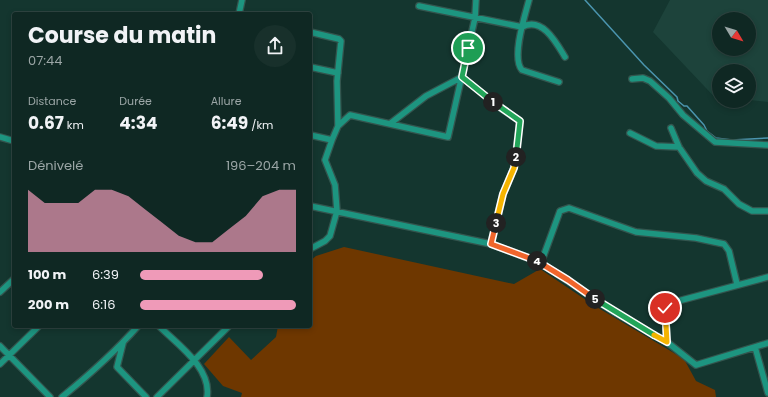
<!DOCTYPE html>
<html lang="fr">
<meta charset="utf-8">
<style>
:root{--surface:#0f2823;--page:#18302b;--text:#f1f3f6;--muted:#9ba6a6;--line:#2f4441;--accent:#ef9ab8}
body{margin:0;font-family:Poppins,sans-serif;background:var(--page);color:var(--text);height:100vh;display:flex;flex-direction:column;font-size:15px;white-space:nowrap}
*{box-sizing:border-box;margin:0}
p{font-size:13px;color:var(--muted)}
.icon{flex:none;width:22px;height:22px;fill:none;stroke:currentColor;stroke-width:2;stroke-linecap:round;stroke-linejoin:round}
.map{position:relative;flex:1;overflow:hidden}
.side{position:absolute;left:12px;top:12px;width:300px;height:316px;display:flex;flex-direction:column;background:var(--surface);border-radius:4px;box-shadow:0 2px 6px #0003,0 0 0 1px var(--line)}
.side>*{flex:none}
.needle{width:26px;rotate:128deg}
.controls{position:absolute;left:712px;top:12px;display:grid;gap:8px}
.controls a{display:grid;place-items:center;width:44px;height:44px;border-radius:50%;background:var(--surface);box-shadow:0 2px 6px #0003,0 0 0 1px var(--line);font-size:20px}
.pin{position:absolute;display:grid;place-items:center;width:34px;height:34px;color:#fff;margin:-17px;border:2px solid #fff;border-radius:50%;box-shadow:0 1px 4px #0007}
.km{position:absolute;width:20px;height:20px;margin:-10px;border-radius:50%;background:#222;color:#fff;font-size:11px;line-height:20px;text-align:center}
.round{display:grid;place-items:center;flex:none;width:42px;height:42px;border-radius:21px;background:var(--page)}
.summary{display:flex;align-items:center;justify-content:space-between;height:68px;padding:0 16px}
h1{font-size:22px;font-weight:700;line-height:30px}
.metrics{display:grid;grid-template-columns:repeat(3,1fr);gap:6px;height:68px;padding:4px 16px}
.metrics div{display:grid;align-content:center}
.metrics b{font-size:17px;font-weight:700}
.metrics small{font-size:11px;font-weight:400}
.metrics p{font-size:11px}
.chart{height:112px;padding:8px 16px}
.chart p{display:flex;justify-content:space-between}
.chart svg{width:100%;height:72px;margin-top:4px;fill:var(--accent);opacity:.7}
ul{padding:0 16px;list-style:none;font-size:13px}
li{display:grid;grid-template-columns:64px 48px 1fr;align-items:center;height:30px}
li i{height:10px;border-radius:5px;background:var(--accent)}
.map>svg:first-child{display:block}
.built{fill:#1d433b;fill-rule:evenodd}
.green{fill:#6e3700}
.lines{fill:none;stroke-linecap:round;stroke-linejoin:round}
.stream{stroke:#4b95af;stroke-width:1.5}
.street-casing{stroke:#33554e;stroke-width:8}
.street{stroke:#1d9580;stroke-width:5.5}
.split-1-casing{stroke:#fff;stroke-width:8}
.split-2-casing{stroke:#fff;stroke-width:8}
.split-3-casing{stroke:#fff;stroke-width:8}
.split-4-casing{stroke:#fff;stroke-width:8}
.split-5-casing{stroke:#fff;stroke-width:8}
.split-6-casing{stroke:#fff;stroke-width:8}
.split-7-casing{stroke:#fff;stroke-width:8}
.split-1{stroke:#22a559;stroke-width:5}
.split-2{stroke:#22a559;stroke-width:5}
.split-3{stroke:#f5b400;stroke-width:5}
.split-4{stroke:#f0652b;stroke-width:5}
.split-5{stroke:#f0652b;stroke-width:5}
.split-6{stroke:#22a559;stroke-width:5}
.split-7{stroke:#f5b400;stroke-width:5}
</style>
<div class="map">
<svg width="768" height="397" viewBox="0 0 768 397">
<rect width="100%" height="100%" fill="#14362f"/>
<path class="built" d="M670,0h98v102l-19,-2v-29h-30v30h13l-10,4 -69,-73zM719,19h30v30h-30z"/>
<path class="green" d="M344,247l170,37 26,-15 55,37 89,53 12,22 19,9 1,7h-475l1,-4 -19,-7 -19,-22 25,-27 22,23 25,-23 2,-11h32v-65l6,-5z"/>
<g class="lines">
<path class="stream" d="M585,0l59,65 33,32 1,4 6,5h3l17,19 3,6 9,7 16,2 36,-2"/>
<defs>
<path id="street" d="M529,0c-4,15 -18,58 -7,70l37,12
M419,6l103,21c20,-11 34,15 43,30
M239,14l3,-14
M310,32l29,7 2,2 -4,40 1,45
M310,67l28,6
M632,79l11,-1 7,3 19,17 14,17 32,27 53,3
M391,123l35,-27 36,-19 37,30 21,14 -6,47 -11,26 -12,50
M671,128l8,19 18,26 9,8 18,8 15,15 13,7h16
M630,133l26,13 23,1
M310,135l22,5 6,-14 12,-11 98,22 27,-119 1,-18
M0,137l14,4
M310,206l181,38 50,19 73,49 53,30 29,23 72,-22
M310,249l15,-8 5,-5 7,-25 -2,-26 -10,-25 7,-20
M541,263l19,-52 9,-3 67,24 60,6 28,6 5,7 8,33
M0,292l14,-13
M159,326c18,18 53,42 48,71
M667,342l-2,-34 2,-4 101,-27
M123,343l-6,24 29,30
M0,346l50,51
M755,347l13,46
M0,364l39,-38
M62,397c27,-22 53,-45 76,-71
M157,397l72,-71"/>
</defs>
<use href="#street" class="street-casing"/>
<use href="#street" class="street"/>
</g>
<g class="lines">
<defs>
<path id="split-1" d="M468,48l-6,29 31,25"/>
<path id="split-2" d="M493,102l27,19 -4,36"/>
<path id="split-3" d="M496,223l7,-29 11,-26 2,-11"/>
<path id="split-4" d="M496,223l-5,21 46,17"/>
<path id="split-5" d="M537,261l31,19 27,19"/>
<path id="split-6" d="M595,299l59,36"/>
<path id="split-7" d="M654,335l13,7 -2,-34"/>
</defs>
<use href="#split-1" class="split-1-casing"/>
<use href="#split-2" class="split-2-casing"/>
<use href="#split-3" class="split-3-casing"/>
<use href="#split-4" class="split-4-casing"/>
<use href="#split-5" class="split-5-casing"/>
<use href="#split-6" class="split-6-casing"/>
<use href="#split-7" class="split-7-casing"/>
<use href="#split-1" class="split-1"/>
<use href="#split-2" class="split-2"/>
<use href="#split-3" class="split-3"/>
<use href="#split-4" class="split-4"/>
<use href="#split-5" class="split-5"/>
<use href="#split-6" class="split-6"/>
<use href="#split-7" class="split-7"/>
</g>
</svg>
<div class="controls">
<a><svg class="needle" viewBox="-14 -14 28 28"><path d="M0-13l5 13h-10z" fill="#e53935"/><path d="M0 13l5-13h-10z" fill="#9ba6a6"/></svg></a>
<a><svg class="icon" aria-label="layers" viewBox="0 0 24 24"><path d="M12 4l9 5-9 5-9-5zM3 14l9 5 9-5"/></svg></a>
</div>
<div class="pin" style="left:468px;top:48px;background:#1e9e55"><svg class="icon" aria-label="arrive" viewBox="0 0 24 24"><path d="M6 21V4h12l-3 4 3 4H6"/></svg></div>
<div class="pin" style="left:665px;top:308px;background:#d93025"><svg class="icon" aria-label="check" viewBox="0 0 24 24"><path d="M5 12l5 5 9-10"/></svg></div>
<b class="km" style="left:493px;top:102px">1</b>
<b class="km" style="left:516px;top:157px">2</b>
<b class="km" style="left:496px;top:223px">3</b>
<b class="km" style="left:537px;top:261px">4</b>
<b class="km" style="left:595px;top:299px">5</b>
<section class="side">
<div class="summary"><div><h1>Course du matin</h1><p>07:44</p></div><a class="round"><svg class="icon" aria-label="share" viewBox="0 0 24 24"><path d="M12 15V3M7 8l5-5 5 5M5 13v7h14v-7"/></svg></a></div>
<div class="metrics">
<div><p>Distance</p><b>0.67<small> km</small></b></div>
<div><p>Durée</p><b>4:34</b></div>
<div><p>Allure</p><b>6:49<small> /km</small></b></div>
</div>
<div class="chart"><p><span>Dénivelé</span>196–204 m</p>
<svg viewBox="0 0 160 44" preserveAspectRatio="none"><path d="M0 44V6L10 14L20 14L30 14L40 6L50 6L60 10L70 18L80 26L90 34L100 38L110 38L120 30L130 22L140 10L150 6L160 6V44z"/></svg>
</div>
<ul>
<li><b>100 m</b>6:39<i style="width:79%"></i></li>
<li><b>200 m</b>6:16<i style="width:100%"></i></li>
</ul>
</section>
</div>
